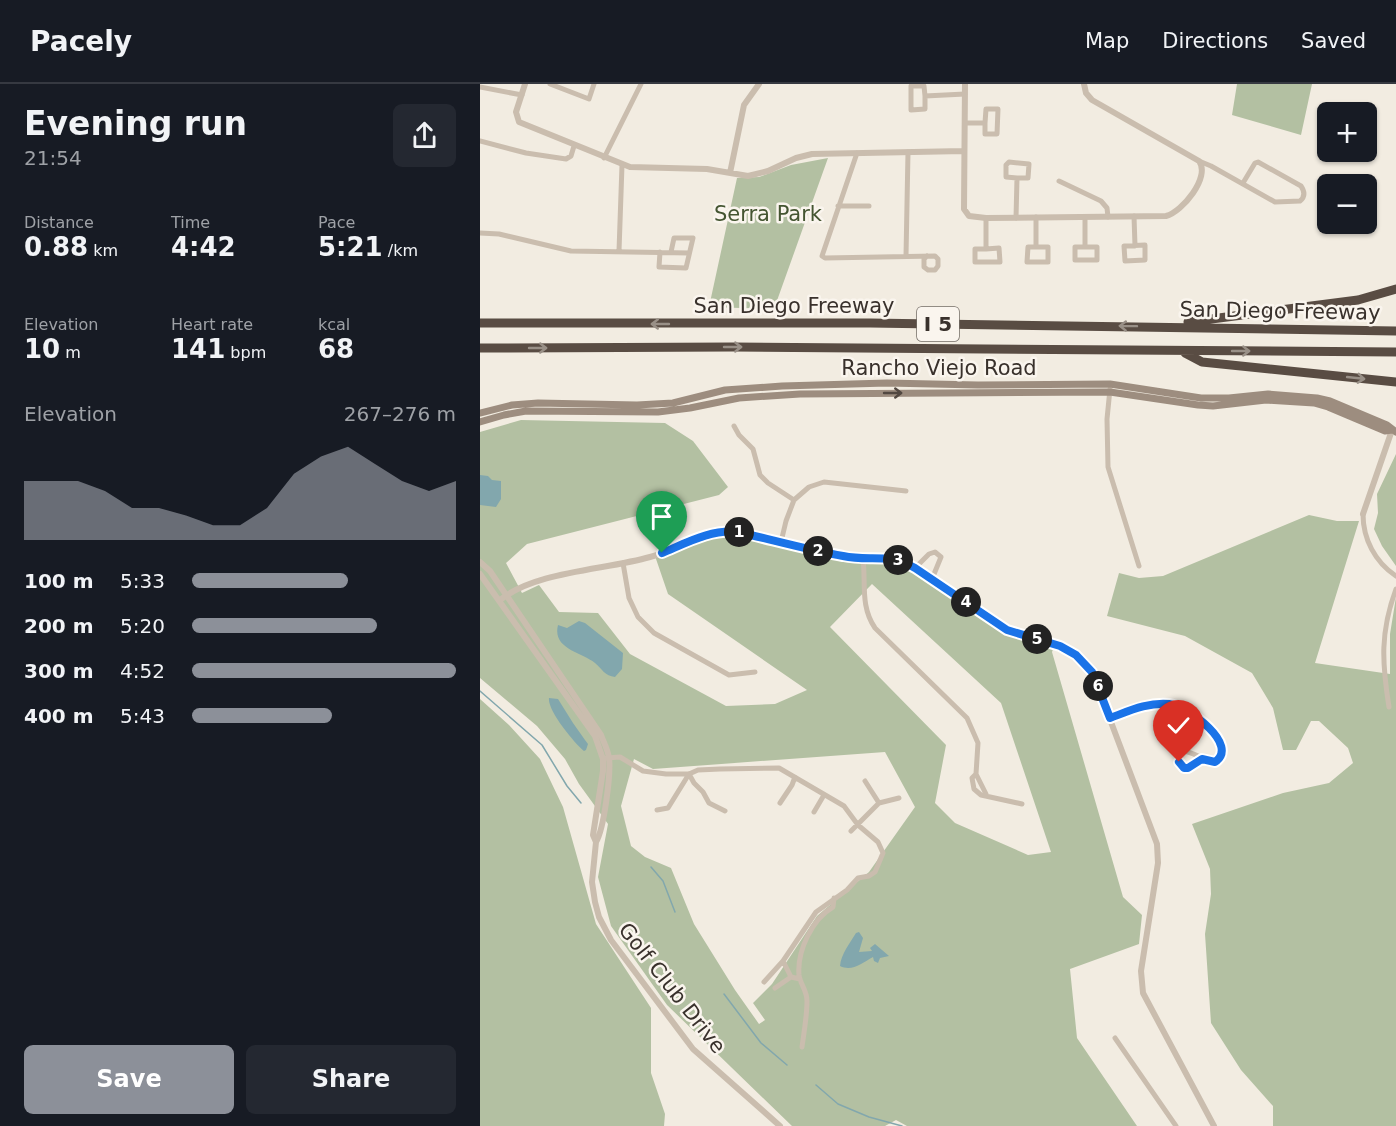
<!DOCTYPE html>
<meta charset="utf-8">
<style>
:root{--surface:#171b24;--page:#242831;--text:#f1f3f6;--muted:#9ea1a6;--line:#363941;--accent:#8c9099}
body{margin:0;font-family:"DejaVu Sans",sans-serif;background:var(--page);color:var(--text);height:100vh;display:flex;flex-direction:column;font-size:22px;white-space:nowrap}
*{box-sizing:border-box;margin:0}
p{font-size:20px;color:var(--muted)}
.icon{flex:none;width:33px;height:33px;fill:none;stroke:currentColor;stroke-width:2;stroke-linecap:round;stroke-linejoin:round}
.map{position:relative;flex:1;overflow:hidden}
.drawer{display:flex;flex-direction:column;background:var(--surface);width:480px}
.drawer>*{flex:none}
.fabs{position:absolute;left:837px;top:18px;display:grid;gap:12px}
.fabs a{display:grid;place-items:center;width:60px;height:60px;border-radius:9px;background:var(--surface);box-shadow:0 2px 4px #0004;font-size:30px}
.pin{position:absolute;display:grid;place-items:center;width:51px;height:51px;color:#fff;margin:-62px -26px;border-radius:50% 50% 50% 0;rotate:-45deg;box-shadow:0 0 6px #0007}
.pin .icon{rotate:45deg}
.km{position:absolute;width:30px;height:30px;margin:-15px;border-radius:50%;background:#222;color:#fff;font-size:16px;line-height:30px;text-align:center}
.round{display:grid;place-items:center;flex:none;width:63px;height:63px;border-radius:9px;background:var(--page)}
.headline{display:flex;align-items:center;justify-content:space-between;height:102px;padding:0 24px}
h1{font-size:33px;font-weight:700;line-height:45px}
.metrics{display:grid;grid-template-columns:repeat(3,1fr);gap:9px;height:102px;padding:6px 24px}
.metrics div{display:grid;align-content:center}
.metrics b{font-size:26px;font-weight:700}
.metrics small{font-size:16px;font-weight:400}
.metrics p{font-size:16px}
.chart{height:168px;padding:12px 24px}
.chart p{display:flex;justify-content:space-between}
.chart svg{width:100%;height:108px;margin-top:6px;fill:var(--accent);opacity:.7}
.button{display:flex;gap:12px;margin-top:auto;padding:12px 24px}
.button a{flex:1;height:69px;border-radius:9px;background:var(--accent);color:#fff;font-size:24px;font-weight:700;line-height:69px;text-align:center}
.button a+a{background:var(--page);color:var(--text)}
ul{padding:0 24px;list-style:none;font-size:20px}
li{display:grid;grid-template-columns:96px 72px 1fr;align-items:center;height:45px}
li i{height:15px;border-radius:8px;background:var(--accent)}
header{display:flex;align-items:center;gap:36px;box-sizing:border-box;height:84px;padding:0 30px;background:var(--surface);border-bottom:2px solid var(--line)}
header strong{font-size:28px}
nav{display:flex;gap:33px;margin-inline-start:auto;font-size:21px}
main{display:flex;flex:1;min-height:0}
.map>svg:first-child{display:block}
.green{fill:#b3c0a2;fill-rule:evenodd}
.water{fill:#82a7ad}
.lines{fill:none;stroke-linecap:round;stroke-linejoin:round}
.stream{stroke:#82a7ad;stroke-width:1.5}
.minor{stroke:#cabdae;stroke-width:5}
.tertiary{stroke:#cabdae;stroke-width:6}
.secondary{stroke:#9d8d7f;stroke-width:7}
.motorway{stroke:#594c43;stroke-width:9}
.oneway{stroke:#999087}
.oneway2{stroke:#524841}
.route-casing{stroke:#fff;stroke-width:12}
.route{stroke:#1a73e8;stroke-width:8}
.labels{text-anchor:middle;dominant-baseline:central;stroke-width:5;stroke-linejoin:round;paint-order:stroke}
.shield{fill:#faf5ee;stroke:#736c66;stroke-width:1.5}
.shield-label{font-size:20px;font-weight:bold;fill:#39312c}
.park-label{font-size:21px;fill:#445531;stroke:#faf5ee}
.street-label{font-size:21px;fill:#39312c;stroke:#faf5ee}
</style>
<header>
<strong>Pacely</strong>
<nav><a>Map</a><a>Directions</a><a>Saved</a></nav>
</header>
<main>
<section class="drawer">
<div class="headline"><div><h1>Evening run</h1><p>21:54</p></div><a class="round"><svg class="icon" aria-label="share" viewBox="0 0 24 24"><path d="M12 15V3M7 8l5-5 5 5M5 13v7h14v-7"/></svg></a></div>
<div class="metrics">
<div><p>Distance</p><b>0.88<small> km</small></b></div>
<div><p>Time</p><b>4:42</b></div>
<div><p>Pace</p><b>5:21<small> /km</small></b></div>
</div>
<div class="metrics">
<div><p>Elevation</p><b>10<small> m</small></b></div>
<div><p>Heart rate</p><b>141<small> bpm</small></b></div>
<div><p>kcal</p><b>68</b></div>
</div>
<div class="chart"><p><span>Elevation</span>267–276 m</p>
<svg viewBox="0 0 160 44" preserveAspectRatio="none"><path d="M0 44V20L10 20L20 20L30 24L40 31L50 31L60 34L70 38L80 38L90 31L100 17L110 10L120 6L130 13L140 20L150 24L160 20V44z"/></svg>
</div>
<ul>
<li><b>100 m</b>5:33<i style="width:59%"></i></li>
<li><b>200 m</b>5:20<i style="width:70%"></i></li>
<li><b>300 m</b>4:52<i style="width:100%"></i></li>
<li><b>400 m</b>5:43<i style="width:53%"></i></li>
</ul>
<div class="button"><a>Save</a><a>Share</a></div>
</section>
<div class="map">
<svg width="916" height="1042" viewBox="0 0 916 1042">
<rect width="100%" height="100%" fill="#f2ece1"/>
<path class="green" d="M757,0h75l-11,51 -69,-20z
M348,74l-54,151 -65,-2 28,-129 22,-1 32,-12z
M41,336l144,3 28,18 35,46 -9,8 -192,49 -21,19 16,30 17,-8 20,27 39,1 32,41 96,52 49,-2 32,-14 -139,-96 -13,-38 71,-25 117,26 59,4 105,69 48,14 -3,8 71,245 19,18 -3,29 -69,25 7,69 60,88h-230l-11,-6 -11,6h-93l-125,-121 -56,-79 -13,-49 10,-53 -29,-40 -14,-25 -28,-33 -57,-48v-246zM392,500l129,119 50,149 -23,3 -73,-32 -20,-20 11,-58 -116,-118zM405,668l30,55 -46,65 -52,44 -45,68 -19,19 12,17 -6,4 -24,-34 -41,-66 -23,-56 -26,-11 -14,-11 -10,-40 13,-47 19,10z
M916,370v112l-14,-20 -8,-17 4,-16 -1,-19z
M829,431l28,6h22l-44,142 75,11v-40l6,-37v529h-123v-20l-32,-36 -30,-47 -6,-89 6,-40 -1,-25 -18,-45 91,-31 46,-10 24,-20 -5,-15 -29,-27h-8l-15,29h-13l-10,-42 -21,-35 -67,-37 -78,-20 12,-43 20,5 24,-2z
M0,615l29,26 31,34 23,48 33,117 55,84v65l14,41 -1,12h-184z"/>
<path class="water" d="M0,391l8,1 4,4 9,1v18l-5,8 -16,-2z
M99,537l6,2 38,30 -1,16 -7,8c-10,-1 -13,-8 -20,-14 -14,-11 -43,-14 -37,-38l9,3z
M69,614l9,1 15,24 12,17 3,4 -2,6 -2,1c-10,-8 -37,-41 -35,-53z
M379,848l4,6 -4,14 13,-1 -2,-3 5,-4 14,12 -9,2 -2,5 -4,-2 -1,-4c-11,6 -21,15 -33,9 1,-12 10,-23 16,-33z"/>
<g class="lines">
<path class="stream" d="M0,607l62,54 25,41 14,17
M171,783l12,14 12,31
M244,910l37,49 26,22
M336,1001l22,19 31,13 33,9"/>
<path class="minor" d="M70,0l39,15 5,-15
M0,3l42,8
M445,12v13l-14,1v-24h13l1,10 40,-2
M485,39h20v11h12l1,-25h-12l-1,14
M0,57l46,12 40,6 5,-3 3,-10
M377,69l-35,103 3,2 110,-2 3,3v7l-3,4h-7l-4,-3v-8l3,-3
M124,74l37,-74
M719,77l12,5 64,36 25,-1c5,-4 5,-9 1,-15l-43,-24 -3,1 -12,20
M579,97l42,20 6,7 1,9
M358,122h31
M654,132l1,30
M605,133v30h12v13h-22v-13h10
M506,134v31l13,-1 1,14h-25v-13h11
M536,134l1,-40 -11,-1v-12l3,-3 20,2 -1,14h-11
M0,149l19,1 72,17 118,2
M665,161v15l-20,1 -1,-15z
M556,163h-8l-1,15h21v-15h-12v-30
M139,167l3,-86
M180,168l-1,15 27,1 7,-30h-19l-3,14
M426,172l2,-104
M630,305l-3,30 1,48 31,99
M254,342l5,9 14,14 7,26 8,8 26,17
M883,430c0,25 12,48 33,62
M301,458l5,-21 8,-21 15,-13 15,-5 82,9
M383,474c3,25 -3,48 12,70l92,90 11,25 -2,31 -4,4 2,11 7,6 41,9
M143,479l6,35 9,19 16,16 75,42 26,-3
M435,484l14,-14 6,-2 6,5 -9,22
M909,623c-7,-44 -9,-75 7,-118
M630,634c19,-7 38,-17 58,-14 10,1 19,5 26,10 12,8 39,35 21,47 -13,0 -22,-11 -35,-10l-3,5 2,6 5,6h4l14,-9
M127,674l13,-1 23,14 23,3h23l9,-4 22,-1 59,-1 65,38 14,19 20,17 5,11 -8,19 -6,4 -11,2 -11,12 -31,22 -33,49 -19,21
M209,690l5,9 9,9 6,11 16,8
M496,690l10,20
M300,719l12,-18 3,-8
M399,719l20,-5
M177,726l11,-2 21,-34
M334,728l10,-17
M371,747l28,-28 -14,-22
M303,877l8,16 9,2
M295,904l16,-11
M635,954l61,88
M322,963c2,-15 5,-31 5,-46 0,-11 -7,-17 -8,-26 -2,-24 13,-56 34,-68l1,-9"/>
<path class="tertiary" d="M45,0l-9,28 3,10 111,45 77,2 41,7 20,-5 28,-13 16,-4 152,-3
M485,0l-1,125 5,7 17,2 180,-2c16,-4 45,-39 33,-55l-107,-61 -6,-7 -2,-9
M250,89l14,-68 15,-21
M883,430l29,-84
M0,478l10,9 111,164c3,8 7,15 8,23 2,16 -5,71 -13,84
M0,490l115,162 8,23v12l-10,64 3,7 -4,40 3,20 4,15 12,23 82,109 87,77
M20,516c36,-29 105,-30 150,-43 28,-7 53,-27 83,-26 37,5 73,19 110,25 28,6 44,-4 72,12 31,20 61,44 93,62 32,18 66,8 86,47l63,167 1,19 -17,108 2,22 71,133"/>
<path class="secondary" d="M0,329l32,-8 26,-2 99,2 36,-2 52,-13 57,-4 105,-3 91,2 132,-1 91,14h28l39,-4 49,4 13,3 57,24 9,7
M0,338l24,-7 22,-4 132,1 32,-4 49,-10 61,-4 310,-2 88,13 15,1 53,-6 48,3 14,4 57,24 7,-1"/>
<path class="motorway" d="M708,238l170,-22 38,-11
M0,239h390l526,8
M0,264l253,-1 663,5
M705,269l17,9 194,20"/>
</g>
<defs><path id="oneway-shaft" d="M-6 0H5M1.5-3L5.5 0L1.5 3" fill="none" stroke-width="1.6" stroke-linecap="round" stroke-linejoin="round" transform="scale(1.5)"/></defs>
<g class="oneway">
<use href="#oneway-shaft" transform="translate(180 240) rotate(-180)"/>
<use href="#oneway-shaft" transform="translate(648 242) rotate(-179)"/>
<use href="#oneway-shaft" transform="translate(253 263)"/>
<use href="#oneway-shaft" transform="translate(58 264)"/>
<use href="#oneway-shaft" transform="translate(761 267)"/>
<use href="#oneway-shaft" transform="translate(876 294) rotate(6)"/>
</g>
<use class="oneway2" href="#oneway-shaft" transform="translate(413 309)"/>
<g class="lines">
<defs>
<path id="route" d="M182,469c24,-10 49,-24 76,-21 35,8 70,18 105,24 28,6 44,-4 72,12l92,62 53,16 16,9 16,17 18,46c19,-7 38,-16 59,-14 20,3 71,41 46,58l-13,-3 -14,9h-4l-5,-6"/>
</defs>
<use href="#route" class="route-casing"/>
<use href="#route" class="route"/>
</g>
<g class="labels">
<rect class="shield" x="437" y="223" width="42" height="34" rx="4.5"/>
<g class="shield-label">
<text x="458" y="240">I 5</text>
</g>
<g class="park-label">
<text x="288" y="130">Serra Park</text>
</g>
<g class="street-label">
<text x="314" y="222">San Diego Freeway</text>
<text transform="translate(800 227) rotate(1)">San Diego Freeway</text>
<text x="459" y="284">Rancho Viejo Road</text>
<text transform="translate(192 904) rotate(52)">Golf Club Drive</text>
</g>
</g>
</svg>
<div class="fabs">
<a>+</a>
<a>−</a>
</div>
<div class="pin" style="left:182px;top:469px;background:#1e9e55"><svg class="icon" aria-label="arrive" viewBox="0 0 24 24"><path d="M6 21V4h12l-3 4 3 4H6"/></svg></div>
<div class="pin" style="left:699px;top:678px;background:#d93025"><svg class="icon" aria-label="check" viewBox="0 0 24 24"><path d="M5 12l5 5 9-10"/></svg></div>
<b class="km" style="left:259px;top:448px">1</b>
<b class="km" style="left:338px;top:467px">2</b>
<b class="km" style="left:418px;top:476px">3</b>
<b class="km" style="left:486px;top:518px">4</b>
<b class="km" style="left:557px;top:555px">5</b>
<b class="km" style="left:618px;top:602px">6</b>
</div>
</main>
